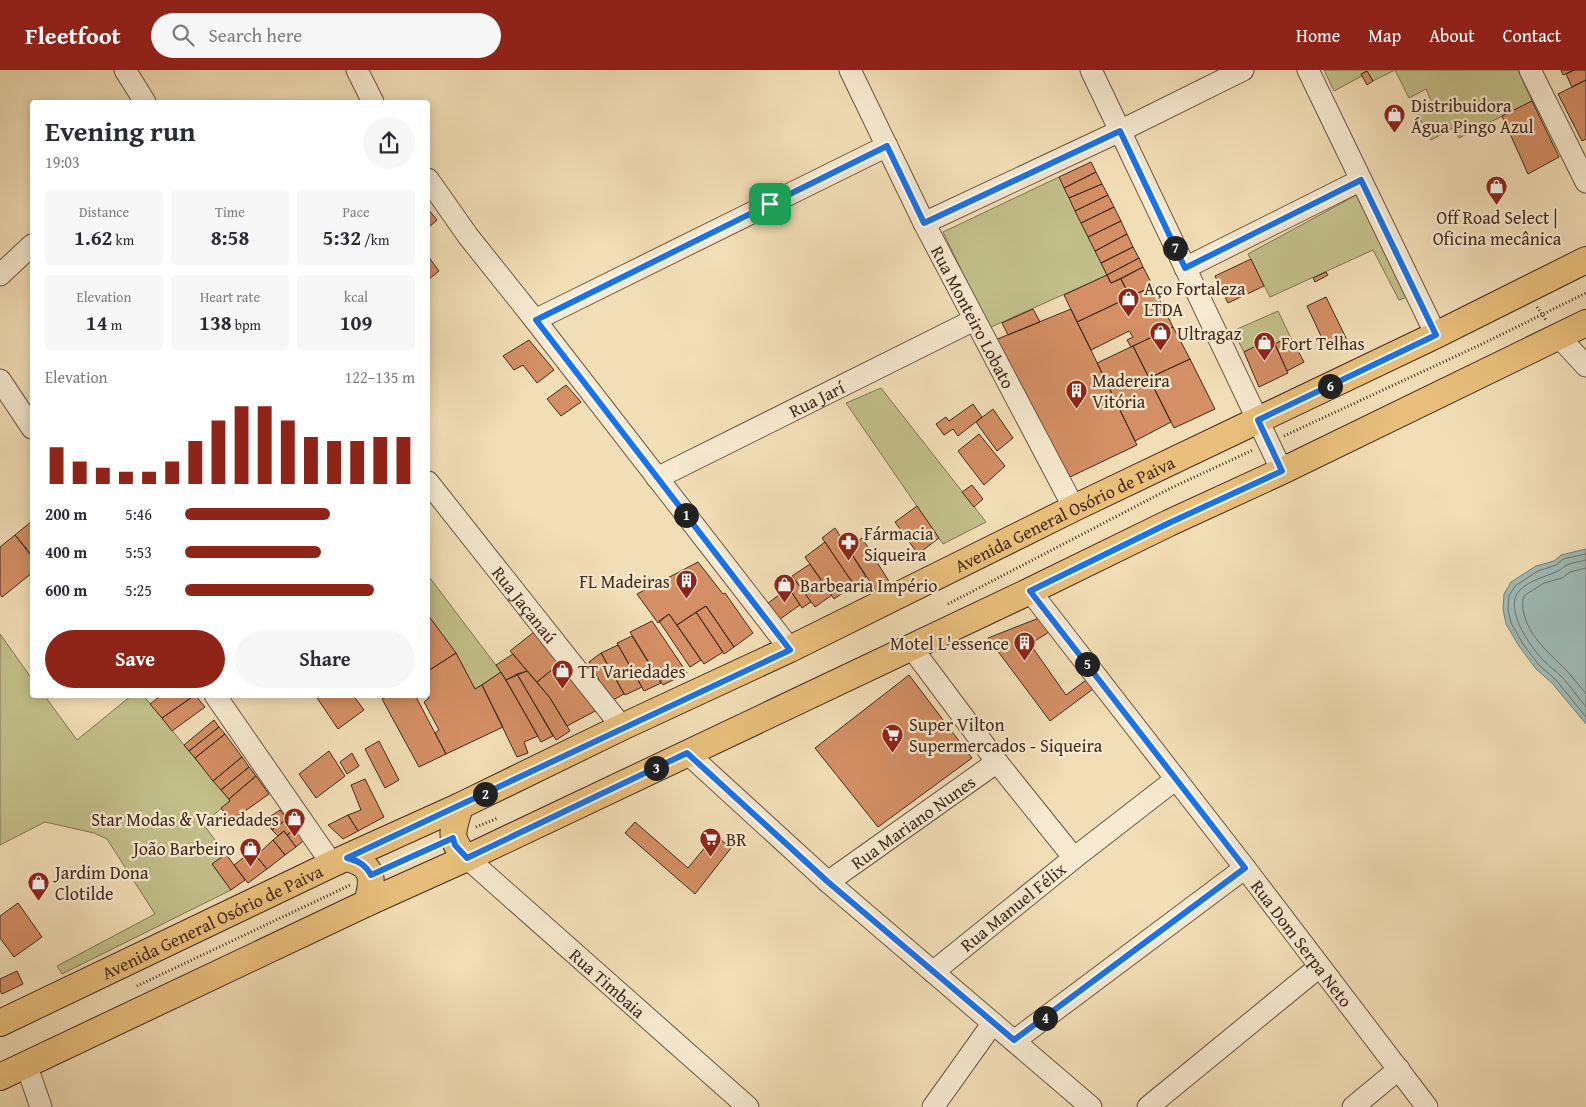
<!DOCTYPE html>
<meta charset="utf-8">
<style>
:root{--surface:#fff;--page:#f7f7f7;--text:#2b2b33;--muted:#7c7c81;--accent:#8f2418}
body{margin:0;font-family:"Gentium Book Plus",serif;background:var(--page);color:var(--text);height:100vh;display:flex;flex-direction:column;font-size:19px;white-space:nowrap}
*{box-sizing:border-box;margin:0}
p{font-size:16px;color:var(--muted)}
.icon{flex:none;width:28px;height:28px;fill:none;stroke:currentColor;stroke-width:2;stroke-linecap:round;stroke-linejoin:round}
.map{position:relative;flex:1;overflow:hidden}
.sheet{position:absolute;left:30px;top:30px;width:400px;height:598px;display:flex;flex-direction:column;background:var(--surface);border-radius:5px;box-shadow:0 2px 12px #0003}
.sheet>*{flex:none}
.pin{position:absolute;display:grid;place-items:center;width:42px;height:42px;color:#fff;margin:-21px;border-radius:10px;box-shadow:0 2px 8px #0006}
.km{position:absolute;width:25px;height:25px;margin:-12px;border-radius:50%;background:#222;color:#fff;font-size:14px;line-height:25px;text-align:center}
.round{display:grid;place-items:center;flex:none;width:52px;height:52px;border-radius:26px;background:var(--page)}
.headline{display:flex;align-items:center;justify-content:space-between;height:85px;padding:0 15px}
h1{font-size:28px;font-weight:700;line-height:38px}
.metrics{display:grid;grid-template-columns:repeat(3,1fr);gap:8px;height:85px;padding:5px 15px}
.metrics div{display:grid;align-content:center;border-radius:5px;background:var(--page);text-align:center}
.metrics b{font-size:21px;font-weight:700}
.metrics small{font-size:14px;font-weight:400}
.metrics p{font-size:14px}
.chart{height:140px;padding:10px 15px}
.chart p{display:flex;justify-content:space-between}
.chart svg{width:100%;height:90px;margin-top:5px;stroke:var(--accent);stroke-width:6}
.action{display:flex;gap:10px;margin-top:auto;padding:10px 15px}
.action a{flex:1;height:58px;border-radius:30px;background:var(--accent);color:#fff;font-size:20px;font-weight:700;line-height:58px;text-align:center}
.action a+a{background:var(--page);color:var(--text)}
ul{padding:0 15px;list-style:none;font-size:16px}
li{display:grid;grid-template-columns:80px 60px 1fr;align-items:center;height:38px}
li i{height:12px;border-radius:6px;background:var(--accent)}
header{display:flex;align-items:center;gap:30px;box-sizing:border-box;height:70px;padding:0 25px;background:var(--accent);color:#fff}
header strong{font-size:24px}
nav{display:flex;gap:28px;margin-inline-start:auto;font-size:18px}
.search{width:350px;height:45px;background:var(--page);display:flex;align-items:center;gap:12px;box-sizing:border-box;padding:0 18px;border-radius:28px;color:var(--muted);font-size:19px}
.map>svg:first-child{display:block}
.green{fill:#c2bf89;stroke:#827453}
.water{fill:#9ebab7;stroke:#798079}
.lines{fill:none;stroke-linecap:round;stroke-linejoin:round}
.shore{stroke:#70726a;stroke-width:1}
.building{fill:#d48f64;stroke:#42291d}
.minor-casing{stroke:#6e5643;stroke-width:23}
.major-casing{stroke:#42291d;stroke-width:28}
.path{stroke:#42291d;stroke-width:3;stroke-dasharray:1 2.5;stroke-linecap:butt}
.minor{stroke:#f7ead0;stroke-width:21}
.major{stroke:#e9bf7b;stroke-width:26}
.route-casing{stroke:#fff;stroke-width:10}
.route{stroke:#1a73e8;stroke-width:6}
.labels{text-anchor:middle;dominant-baseline:central;stroke-width:4.5;stroke-linejoin:round;paint-order:stroke}
.poi-label{font-size:18px;fill:#42291d;stroke:#f7ead0;text-anchor:start}
.street-label{font-size:18px;fill:#42291d;stroke:#f7ead0}
</style>
<header>
<strong>Fleetfoot</strong>
<div class="search"><svg class="icon" aria-label="search" viewBox="0 0 24 24"><circle cx="10" cy="10" r="6"/><path d="M15 15l6 6"/></svg>Search here</div>
<nav><a>Home</a><a>Map</a><a>About</a><a>Contact</a></nav>
</header>
<div class="map">
<svg width="1586" height="1037" viewBox="0 0 1586 1037">
<rect width="100%" height="100%" fill="#f2deb6"/>
<filter id="stains"><feTurbulence type="fractalNoise" baseFrequency=".004" numOctaves="4"/><feColorMatrix values="0 0 0 0 .2 0 0 0 0 .09 0 0 0 0 .02 0 0 0 .5 -.17"/></filter>
<radialGradient id="worn" r=".72"><stop offset=".6" stop-color="#630" stop-opacity="0"/><stop offset="1" stop-color="#630" stop-opacity=".3"/></radialGradient>
<path class="green" d="M1324,0h194l14,31 -73,37 -6,-10 -22,12 -14,-27 16,-8 -7,-16 -17,9 -14,-28 -22,11 -6,-10 -6,3 1,2 -28,15z
M1059,107l48,98 -118,53 -46,-96z
M1360,123l50,103 -11,4 -26,-50 -103,47 -22,-43z
M1278,241l12,25 -15,8 -3,-6 -28,14 -11,-21z
M881,318l105,134 -43,22 -97,-141z
M430,508l71,94 -26,17 -19,-36 -28,-38v-35z
M0,564l32,45v16h12l33,45 55,-45h11l87,106 -27,23 23,30 -14,10 19,26 -169,84 -5,-8 98,-52 -48,-75 -13,-6 -49,-11 -45,23z"/>
<path class="water" d="M1586,479v175l-34,-41 -16,-14 -17,-23 -13,-22 -3,-15 1,-15 7,-12 25,-16 18,-5 7,-6z"/>
<g class="lines">
<path class="shore" d="M1586,484l-23,5 -7,6 -18,6 -23,15 -6,10 -1,13 3,14 12,21 16,21 17,15 30,37
M1586,490c-6,2 -13,2 -19,5 -3,1 -6,5 -9,6 -13,6 -28,9 -38,19 -18,17 11,58 24,71 6,6 12,10 18,16 8,9 16,20 24,30
M1586,498l-16,4 -8,6 -18,5 -19,12 -2,4c-3,30 24,52 43,71 7,8 14,16 20,24"/>
</g>
<path class="building" d="M1561,0h13l-11,5z
M1574,0h12v10l-14,7 -6,-13z
M1367,1l6,10 -6,4 -6,-11z
M1586,10v59l-4,2 -24,-47z
M1532,31l27,56 -31,17 -26,-58z
M1091,92l5,10 -32,16 -5,-11z
M1096,102l6,12 -33,14 -5,-10z
M1102,114l6,11 -33,16 -6,-13z
M1108,125l6,12 -33,16 -6,-12z
M1114,137l7,14 -33,16 -7,-14z
M428,139l9,11 -8,7 -1,-2z
M1121,151l6,13 -32,17 -7,-14z
M1127,164l6,13 -32,16 -6,-12z
M1133,177l6,11 -32,17 -6,-12z
M428,186l11,15 -11,9z
M1139,188l4,9 -32,16 -4,-8z
M1251,189l13,27 -36,17 -13,-27z
M1143,197l10,19 -23,11 -9,-18z
M1326,202l2,3 -13,7 -2,-4z
M1107,205l4,8 10,-4 9,18 -53,25 -13,-27z
M1153,216l20,41 -42,20 -4,-7 6,-3 -4,-6 -38,19 -14,-28z
M1326,227l22,45 -20,9 -21,-45z
M1033,239l7,13 -32,13 -6,-12z
M1071,239l66,136 -67,32 -75,-137z
M1173,257l17,32 -41,19 -16,-32z
M1290,266l14,26 -17,9 -12,-27z
M1272,268l16,35 -29,14 -15,-35z
M529,270l25,30 -17,13 -14,-18 -9,5 -11,-14z
M1133,276l38,76 -36,19 -38,-78z
M1190,289l25,50 -41,19 -25,-50z
M566,315l15,17 -20,14 -14,-17z
M973,334l9,13 -24,19 -5,-7 -9,6 -8,-11 10,-7 3,4z
M993,339l20,29 -16,13 -21,-29z
M979,364l26,32 -21,19 -26,-34z
M972,415l11,14 -9,8 -12,-15z
M917,436l22,32 -21,16 -23,-32z
M32,451v32l-1,1 -16,-19z
M835,458l31,49 -12,8 -32,-47z
M15,465l17,22v16l-30,24 -2,-3v-47z
M862,468l28,45 -14,8 -28,-43z
M825,472l29,43 -20,14 -29,-42z
M698,492l25,32 2,-1 28,40 -19,14 -28,-41 -29,19 -8,-11 -11,9 -21,-29z
M810,494l22,31 -17,12 -23,-31z
M792,506l19,26 -9,6 -13,-20 3,-3 -4,-5z
M789,518l11,17 -20,14 -12,-16z
M706,536l28,41 -10,7 -28,-42z
M696,542l27,40 -19,12 -27,-39z
M669,544l32,46 -11,7 -31,-46z
M428,545l28,38 -28,18z
M1039,548l10,14 -19,12 36,51 20,-15 7,9 -43,32 -62,-83z
M652,551l35,52 -24,12 -33,-53z
M534,562l25,32 -22,18 -27,-31z
M632,566l29,47 -17,8 -27,-48z
M618,575l24,42 -17,8 -24,-42z
M456,583l19,36 7,-4 21,42 -57,27 -11,-21 4,-3 -15,-28 5,-4 -2,-3 1,-24z
M601,583l23,41 -13,7 -22,-39z
M513,584l14,17 -21,9 -10,-15z
M559,594l38,46 -30,16 -17,-28 -13,-16z
M527,601l23,27 20,33 -14,9 -39,-66z
M501,602l37,64 -14,6 4,11 -11,4 -35,-72z
M517,604l36,62 -12,6 -35,-62z
M909,605l63,83 -94,69 -63,-79z
M162,625h33l-33,23 -12,-14z
M195,625l10,12 -33,24 -10,-13z
M315,625h38l11,15 -26,19z
M390,625h25l31,59 -27,13 -37,-68z
M214,650l5,7 -30,24 -5,-6z
M219,657l6,7 -30,24 -6,-7z
M225,664l17,23 -29,24 -18,-23z
M379,671l20,39 -14,8 -20,-39z
M329,681l16,25 -29,22 -17,-24z
M352,683l7,13 -12,8 -7,-12z
M242,687l7,10 -28,23 -8,-9z
M249,697l7,9 -27,23 -8,-9z
M256,706l13,18 -38,27 -10,-13 9,-7 -1,-2z
M365,709l19,38 -26,14 -10,-16 13,-5 -10,-25z
M280,740l7,9 -15,11 -7,-10z
M348,745l10,16 -15,8 -15,-14z
M287,749l8,10 -8,6 -3,-4 -6,5 -6,-6z
M635,752l53,46 27,-33 16,13 -36,46 -70,-61z
M295,759l8,12 -7,6 -9,-12z
M284,761l12,16 -11,8 -12,-15z
M273,770l12,15 -18,14 -11,-13z
M252,781l15,18 -19,14 -14,-18z
M226,784l19,26 -14,10 -19,-26z
M18,833l24,34 -28,20 -14,-19v-22z
M17,901l6,13 -21,10 -2,-3v-12z"/>
<g class="lines">
<defs>
<g id="minor">
<path d="M125,0l20,32"/>
<path d="M357,0l16,32"/>
<path id="s1" d="M850,0l74,153 150,285"/>
<path d="M1091,0l191,401"/>
<path d="M1308,0l128,265"/>
<path d="M1530,0l56,112"/>
<path d="M428,109l40,57 67,84 255,329"/>
<path d="M924,153l196,-92 123,-61"/>
<path d="M1185,198l176,-88"/>
<path d="M0,205l32,-30"/>
<path d="M535,250l352,-174"/>
<path d="M1559,267l27,29"/>
<path d="M0,310l32,48"/>
<path id="s2" d="M657,408l317,-158"/>
<path id="s3" d="M428,412l194,245"/>
<path id="s4" d="M1030,521l215,277 182,239"/>
<path d="M911,577l86,115 77,96 -141,114"/>
<path d="M215,625l117,169"/>
<path d="M687,683l141,129 263,225"/>
<path id="s5" d="M467,788l281,249"/>
<path d="M1074,788l102,-79"/>
<path id="s6" d="M828,812l169,-120"/>
<path d="M1014,971l231,-173"/>
<path d="M26,994l15,43"/>
<path d="M933,1037l60,-84"/>
<path d="M1148,1037l171,-140"/>
<path d="M1353,1037l46,-38"/>
</g>
<g id="major">
<path d="M460,736c-7,25 -13,32 7,52"/>
<path d="M347,788c27,7 27,21 20,45"/>
<path id="s7" d="M0,953l332,-159 128,-58 162,-79 168,-78 284,-141 362,-173 150,-75"/>
<path d="M0,1007l367,-174 100,-45 563,-267 139,-68 113,-52 304,-148"/>
</g>
</defs>
<use href="#minor" class="minor-casing"/>
<use href="#major" class="major-casing"/>
<path class="path" d="M1537,237l9,13
M1284,366l198,-92 104,-51
M948,534l225,-117 80,-37
M476,757l22,-9
M387,797l47,-20
M137,916l213,-101"/>
<use href="#minor" class="minor"/>
<use href="#major" class="major"/>
</g>
<g class="lines">
<defs>
<path id="route" d="M1120,61l65,137 176,-88 75,155 -178,85 24,51 -113,52 -139,68 215,277 -231,172 -186,-158 -141,-129 -220,105 -12,-13 -2,-7 -82,37c-6,-11 -13,-14 -24,-17l443,-208 -254,-330 351,-174 37,77z"/>
</defs>
<use href="#route" class="route-casing"/>
<use href="#route" class="route"/>
</g>
<defs>
<symbol id="shop-pin" viewBox="-11 -11 22 30"><path d="M0 17L-7.5 6A9.5 9.5 0 1 1 7.5 6Z" fill="#8f2418" stroke="#f7ead0"/><path d="M-5-2.5h2.3a2.7 3.5 0 0 1 5.4 0H5L5.5 6h-11ZM-1.5-2.5h3a1.5 2.3 0 0 0-3 0Z" fill="#fff"/></symbol>
<symbol id="building-pin" viewBox="-11 -11 22 30"><path d="M0 17L-7.5 6A9.5 9.5 0 1 1 7.5 6Z" fill="#8f2418" stroke="#f7ead0"/><path d="M-4-6H4V6H1V3H-1V6H-4ZM-2.5-4.3h1.7v1.8h-1.7ZM.8-4.3h1.7v1.8H.8ZM-2.5-1h1.7V.8h-1.7ZM.8-1h1.7V.8H.8Z" fill="#fff"/></symbol>
<symbol id="pharmacy-pin" viewBox="-11 -11 22 30"><path d="M0 17L-7.5 6A9.5 9.5 0 1 1 7.5 6Z" fill="#8f2418" stroke="#f7ead0"/><path d="M-2-6h4v4h4v4h-4v4h-4v-4h-4v-4h4Z" fill="#fff"/></symbol>
<symbol id="supermarket-pin" viewBox="-11 -11 22 30"><path d="M0 17L-7.5 6A9.5 9.5 0 1 1 7.5 6Z" fill="#8f2418" stroke="#f7ead0"/><path d="M-6-5.5h2.5l.6 2H6L4.5 2H-2.5L-4.4-4H-6ZM-1.5 3.2a1.3 1.3 0 1 0 .1 0ZM3 3.2a1.3 1.3 0 1 0 .1 0Z" fill="#fff"/></symbol>
</defs>
<g fill-rule="evenodd">
<use href="#shop-pin" x="1382" y="32" width="25" height="34"/>
<use href="#shop-pin" x="1484" y="104" width="25" height="34"/>
<use href="#shop-pin" x="1116" y="216" width="25" height="34"/>
<use href="#shop-pin" x="1148" y="250" width="25" height="34"/>
<use href="#shop-pin" x="1252" y="260" width="25" height="34"/>
<use href="#building-pin" x="1064" y="308" width="25" height="34"/>
<use href="#pharmacy-pin" x="836" y="460" width="25" height="34"/>
<use href="#building-pin" x="674" y="498" width="25" height="34"/>
<use href="#shop-pin" x="772" y="502" width="25" height="34"/>
<use href="#building-pin" x="1012" y="560" width="25" height="34"/>
<use href="#shop-pin" x="550" y="588" width="25" height="34"/>
<use href="#supermarket-pin" x="880" y="652" width="25" height="34"/>
<use href="#shop-pin" x="282" y="736" width="25" height="34"/>
<use href="#supermarket-pin" x="698" y="756" width="25" height="34"/>
<use href="#shop-pin" x="238" y="766" width="25" height="34"/>
<use href="#shop-pin" x="26" y="800" width="25" height="34"/>
</g>
<g class="labels">
<g class="poi-label">
<text x="1411" y="35">Distribuidora<tspan x="1411" dy="21">Água Pingo Azul</tspan></text>
<text x="1497" y="147" text-anchor="middle">Off Road Select |<tspan x="1497" dy="21">Oficina mecânica</tspan></text>
<text x="1144" y="218">Aço Fortaleza<tspan x="1144" dy="21">LTDA</tspan></text>
<text x="1177" y="263">Ultragaz</text>
<text x="1281" y="273">Fort Telhas</text>
<text x="1092" y="310">Madereira<tspan x="1092" dy="21">Vitória</tspan></text>
<text x="864" y="463">Fármacia<tspan x="864" dy="21">Siqueira</tspan></text>
<text x="670" y="511" text-anchor="end">FL Madeiras</text>
<text x="800" y="515">Barbearia Império</text>
<text x="1009" y="573" text-anchor="end">Motel L'essence</text>
<text x="578" y="601">TT Variedades</text>
<text x="909" y="654">Super Vilton<tspan x="909" dy="21">Supermercados - Siqueira</tspan></text>
<text x="279" y="749" text-anchor="end">Star Modas &amp; Variedades</text>
<text x="726" y="769">BR</text>
<text x="235" y="778" text-anchor="end">João Barbeiro</text>
<text x="55" y="802">Jardim Dona<tspan x="55" dy="21">Clotilde</tspan></text>
</g>
<g class="street-label">
<text stroke="none"><textPath href="#s1" startOffset="276">Rua Monteiro Lobato</textPath></text>
<text stroke="none"><textPath href="#s2" startOffset="178">Rua Jarí</textPath></text>
<text stroke="none"><textPath href="#s7" startOffset="1180">Avenida General Osório de Paiva</textPath></text>
<text stroke="none"><textPath href="#s3" startOffset="156">Rua Jaçanaú</textPath></text>
<text stroke="none"><textPath href="#s6" startOffset="104">Rua Mariano Nunes</textPath></text>
<text transform="translate(1013 837) rotate(-39)">Rua Manuel Félix</text>
<text stroke="none"><textPath href="#s7" startOffset="235">Avenida General Osório de Paiva</textPath></text>
<text stroke="none"><textPath href="#s4" startOffset="445">Rua Dom Serpa Neto</textPath></text>
<text stroke="none"><textPath href="#s5" startOffset="188">Rua Timbaia</textPath></text>
</g>
</g>
<rect width="100%" height="100%" filter="url(#stains)"/>
<rect width="100%" height="100%" fill="url(#worn)"/>
</svg>
<div class="pin" style="left:770px;top:134px;background:#1e9e55"><svg class="icon" aria-label="arrive" viewBox="0 0 24 24"><path d="M6 21V4h12l-3 4 3 4H6"/></svg></div>
<b class="km" style="left:686px;top:445px">1</b>
<b class="km" style="left:485px;top:724px">2</b>
<b class="km" style="left:656px;top:698px">3</b>
<b class="km" style="left:1045px;top:948px">4</b>
<b class="km" style="left:1087px;top:594px">5</b>
<b class="km" style="left:1330px;top:316px">6</b>
<b class="km" style="left:1175px;top:178px">7</b>
<section class="sheet">
<div class="headline"><div><h1>Evening run</h1><p>19:03</p></div><a class="round"><svg class="icon" aria-label="share" viewBox="0 0 24 24"><path d="M12 15V3M7 8l5-5 5 5M5 13v7h14v-7"/></svg></a></div>
<div class="metrics">
<div><p>Distance</p><b>1.62<small> km</small></b></div>
<div><p>Time</p><b>8:58</b></div>
<div><p>Pace</p><b>5:32<small> /km</small></b></div>
</div>
<div class="metrics">
<div><p>Elevation</p><b>14<small> m</small></b></div>
<div><p>Heart rate</p><b>138<small> bpm</small></b></div>
<div><p>kcal</p><b>109</b></div>
</div>
<div class="chart"><p><span>Elevation</span>122–135 m</p>
<svg viewBox="0 0 160 44" preserveAspectRatio="none"><path d="M5 44V26M15 44V33M25 44V36M35 44V38M45 44V38M55 44V33M65 44V23M75 44V13M85 44V6M95 44V6M105 44V13M115 44V21M125 44V23M135 44V23M145 44V21M155 44V21"/></svg>
</div>
<ul>
<li><b>200 m</b>5:46<i style="width:63%"></i></li>
<li><b>400 m</b>5:53<i style="width:59%"></i></li>
<li><b>600 m</b>5:25<i style="width:82%"></i></li>
</ul>
<div class="action"><a>Save</a><a>Share</a></div>
</section>
</div>
